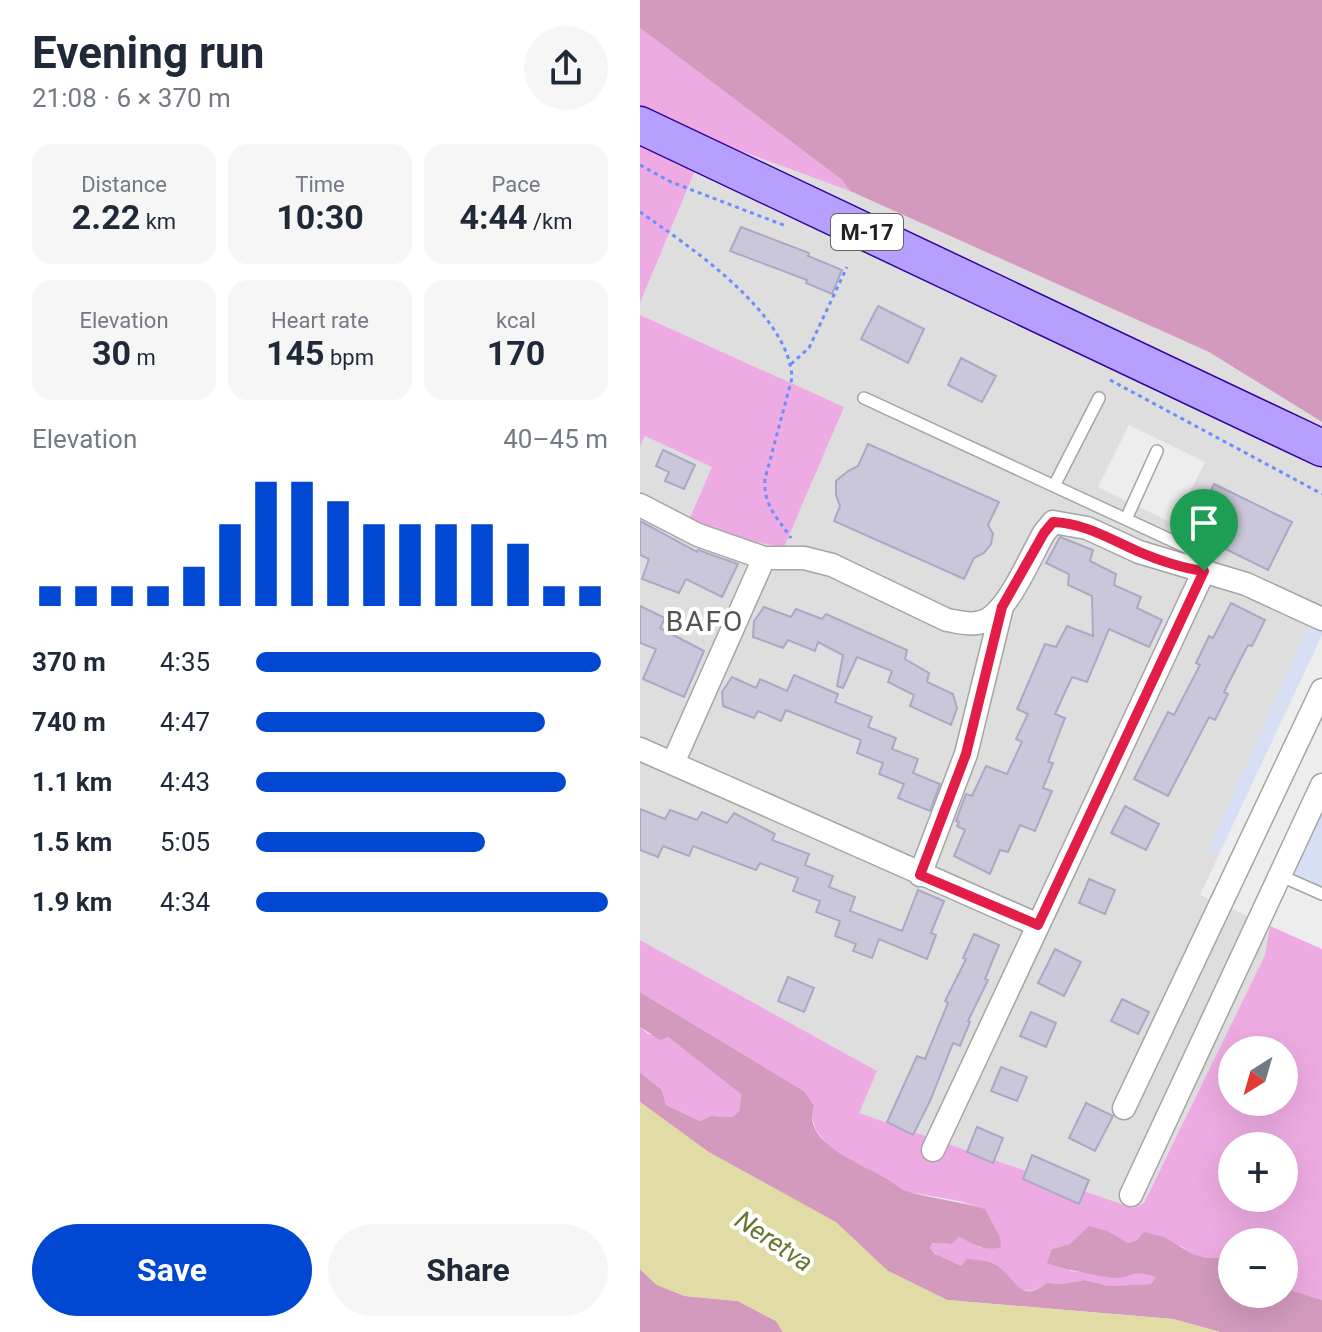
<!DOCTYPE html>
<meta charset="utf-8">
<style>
:root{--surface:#fff;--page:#f6f6f7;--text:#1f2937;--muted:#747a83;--accent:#0047d2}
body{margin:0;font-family:Roboto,sans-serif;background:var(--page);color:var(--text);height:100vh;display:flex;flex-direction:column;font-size:30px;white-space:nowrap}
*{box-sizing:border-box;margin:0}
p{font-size:26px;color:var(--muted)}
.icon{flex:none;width:44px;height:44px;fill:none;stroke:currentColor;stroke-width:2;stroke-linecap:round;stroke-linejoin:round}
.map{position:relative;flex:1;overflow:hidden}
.panel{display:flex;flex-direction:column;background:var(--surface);width:640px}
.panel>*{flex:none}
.needle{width:52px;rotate:217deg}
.controls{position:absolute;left:578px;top:1036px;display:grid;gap:16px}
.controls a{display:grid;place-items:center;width:80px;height:80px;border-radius:50%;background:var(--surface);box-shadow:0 8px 32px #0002;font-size:40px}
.pin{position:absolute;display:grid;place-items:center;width:68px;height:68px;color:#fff;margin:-82px -34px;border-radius:50% 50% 50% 0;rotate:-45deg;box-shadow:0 0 8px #0007}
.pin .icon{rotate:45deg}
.round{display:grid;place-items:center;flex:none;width:84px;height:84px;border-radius:42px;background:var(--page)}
.overview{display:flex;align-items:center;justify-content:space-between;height:136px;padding:0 32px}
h1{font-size:44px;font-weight:700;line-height:60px}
.figures{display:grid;grid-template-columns:repeat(3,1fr);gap:12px;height:136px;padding:8px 32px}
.figures div{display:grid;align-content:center;border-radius:20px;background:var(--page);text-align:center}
.figures b{font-size:34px;font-weight:700}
.figures small{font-size:22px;font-weight:400}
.figures p{font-size:22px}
.chart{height:224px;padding:16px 32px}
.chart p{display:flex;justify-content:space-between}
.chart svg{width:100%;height:144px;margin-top:8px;stroke:var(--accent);stroke-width:6}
.cta{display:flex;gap:16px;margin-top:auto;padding:16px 32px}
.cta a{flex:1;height:92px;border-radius:48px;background:var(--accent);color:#fff;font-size:32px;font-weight:700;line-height:92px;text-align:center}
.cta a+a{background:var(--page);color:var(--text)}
ul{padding:0 32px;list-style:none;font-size:26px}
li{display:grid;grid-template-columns:128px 96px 1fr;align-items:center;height:60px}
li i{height:20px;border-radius:10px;background:var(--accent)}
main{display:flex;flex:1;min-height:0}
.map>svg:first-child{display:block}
.residential{fill:#dededf}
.commercial{fill:#d6dff3}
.grass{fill:#eeabe3;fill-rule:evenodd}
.forest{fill:#d39abe}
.parking{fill:#ededed}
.water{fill:#e1dba5}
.building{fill:#c9c7d9;stroke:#aba8c5;stroke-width:2}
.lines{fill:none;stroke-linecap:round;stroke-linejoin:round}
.lane-casing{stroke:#a5a5a5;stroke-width:14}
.street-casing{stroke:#a5a5a5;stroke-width:25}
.primary-casing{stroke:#34009e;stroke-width:39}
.path{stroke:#6b8eff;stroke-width:3;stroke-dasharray:4 4;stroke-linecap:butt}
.lane{stroke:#fff;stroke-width:11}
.street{stroke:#fff;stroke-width:22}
.primary{stroke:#b59fff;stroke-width:36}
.route-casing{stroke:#fff;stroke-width:16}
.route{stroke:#e11d48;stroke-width:10}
.labels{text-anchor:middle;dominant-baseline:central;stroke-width:8;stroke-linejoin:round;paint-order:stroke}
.shield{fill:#fff;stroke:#646464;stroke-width:2}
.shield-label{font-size:22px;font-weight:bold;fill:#212121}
.water-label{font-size:26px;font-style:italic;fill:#6a7531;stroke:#fff}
.quarter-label{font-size:28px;letter-spacing:2px;fill:#545454;stroke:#fff}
</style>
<main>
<section class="panel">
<div class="overview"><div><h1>Evening run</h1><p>21:08 · 6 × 370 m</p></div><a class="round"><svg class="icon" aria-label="share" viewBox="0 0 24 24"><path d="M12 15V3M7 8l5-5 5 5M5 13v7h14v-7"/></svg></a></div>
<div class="figures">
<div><p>Distance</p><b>2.22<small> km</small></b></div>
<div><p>Time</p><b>10:30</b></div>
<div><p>Pace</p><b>4:44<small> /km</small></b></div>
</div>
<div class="figures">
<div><p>Elevation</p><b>30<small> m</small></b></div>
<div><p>Heart rate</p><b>145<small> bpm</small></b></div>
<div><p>kcal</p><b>170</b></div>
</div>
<div class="chart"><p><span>Elevation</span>40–45 m</p>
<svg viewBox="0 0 160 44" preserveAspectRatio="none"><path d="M5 44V38M15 44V38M25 44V38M35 44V38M45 44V32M55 44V19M65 44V6M75 44V6M85 44V12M95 44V19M105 44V19M115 44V19M125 44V19M135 44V25M145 44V38M155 44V38"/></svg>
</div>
<ul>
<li><b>370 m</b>4:35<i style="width:98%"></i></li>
<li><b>740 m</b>4:47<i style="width:82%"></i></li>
<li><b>1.1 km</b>4:43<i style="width:88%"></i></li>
<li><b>1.5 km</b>5:05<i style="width:65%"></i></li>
<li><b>1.9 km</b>4:34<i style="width:100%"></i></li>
</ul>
<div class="cta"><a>Save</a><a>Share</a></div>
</section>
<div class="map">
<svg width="682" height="1332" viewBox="0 0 682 1332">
<rect width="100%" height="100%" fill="#ebe7f2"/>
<path class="residential" d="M68,138l142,53 359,161 113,70v181l-28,54 -85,194 70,24 -14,80 -121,248 -11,5 -275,-95 19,-42 -237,-131v-494l5,-11 68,32 -23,52 154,-111 -204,-93v-12z"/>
<path class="commercial" d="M682,603v291l-43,-19 -71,-24 86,-194z"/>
<path class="grass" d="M0,28l202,152 8,11 -142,-52 -68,164z
M0,315l204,92 -60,140 -40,-7 -55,-20 23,-53 -67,-31 -5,10z
M639,875l43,19v406l-38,-12v-46h-52v37l-4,-4 -1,-17h-21l-15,-5 -10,-7 -44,-6 -9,3c-20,-10 -55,0 -76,6l19,22 30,3 14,4 22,-7 19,6 -5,7 -43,2 -23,-6 -23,4 -15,-1c-13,10 -28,12 -36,-4 -26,-7 -64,-10 -81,-31l1,-5 21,1 7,-7 22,11 3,-39 -25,-8 -56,-10 -14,-12 -29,-12 -32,-22 -12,-15 -12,-39 -164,-99v-52l237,131 -18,42 274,95 11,-5 121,-248zM592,1050h52v52h-52zM592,1146h52v52h-52z
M0,1027l8,7 20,3 73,56 -2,18 -7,6 -21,-1 -11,5 -34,-16 -4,-15 -22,-18z"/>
<path class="forest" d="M0,0h682v422l-113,-70 -359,-161 -8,-11 -202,-152z
M0,992l164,99 10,15c-14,36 49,59 72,72 7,3 13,11 20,13 26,8 53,10 79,18l15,28 1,10c-17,5 -28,-3 -42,-10l-7,7 -20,-1 -2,5 5,6 26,12 6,-7c11,1 23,1 32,8 18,13 21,37 48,16l15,1 23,-4 23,6 43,-2 5,-7c-26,-8 -17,-2 -38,1 -8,1 -64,-11 -71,-15l5,-14 18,-5 19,-18 18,5 21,12 9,-3 7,-8 20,5 27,16 15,5h21l4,5 -3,12 4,4v15h52v-6l38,12v32h-102l-47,-13 -226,-19 -59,-29 -22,-19 -159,-101 -67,-49v-30l22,18 4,15 34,16 11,-5 21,1 7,-6 2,-17 -73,-57 -8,3 -20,-13z
M0,1269l17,16 28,11 53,5 38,20 7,11h-143z"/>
<path class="parking" d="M489,425l76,37 -31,62 -76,-37z
M682,635v159l-42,81 42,19v55l-122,-54z"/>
<path class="water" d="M0,1102l67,49 129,71 52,49 59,29 226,19 47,13h-437l-7,-11 -38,-20 -53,-5 -28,-11 -17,-16z"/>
<path class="building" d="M101,227l68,26 -1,3 34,14 -10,24 -26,-11 1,-3 -77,-29z
M238,306l46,23 -16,34 -47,-24z
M321,358l35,18 -14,26 -34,-17z
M228,444l131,58 -11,23 5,9 -2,10 -7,9 -10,5 -10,21 -130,-58 6,-15 -4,-11v-14l12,-10 10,-5z
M23,450l32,15 -11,24 -19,-8 4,-9 -13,-6z
M574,484l78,38 -24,48 -77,-38z
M0,521l57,31 1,-2 40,14 -16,33 -36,-18 -7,14 -37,-14 7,-20 -9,-4z
M420,537l33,13 -3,11 26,13 -2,11 27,12 -4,11 25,12 -13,27 -40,-18 -22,53 -15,-5 -17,37 10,4 -17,44 5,1 -10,25 9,3 -17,40 -15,-6 -12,27 -8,-2 -10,24 -36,-18 11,-26 -8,-4 2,-4 -3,-1 10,-27 6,2 14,-30 21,8 15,-32 -6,-3 12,-25 -11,-5 28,-65 11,3 11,-21 26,10 -1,-40 -24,-11 1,-11 -23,-11z
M591,603l34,17 -13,26 -4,-1 -24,47 4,2 -13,26 -6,-3 -41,79 -34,-17 34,-67 6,3 26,-50 -4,-2 13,-27 4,2z
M0,606l25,12 -5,10 44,23 -20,46 -41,-18 13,-30 -16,-6z
M124,607l27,10 5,-8 26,10 4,-5 81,36 -2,9 24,14 -2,9 26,12 4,14 -6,17 -41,-19 4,-11 -26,-13 4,-11 -35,-14 -14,31 -6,-2 6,-31 -25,-13 -3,9 -27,-11 -5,8 -30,-11 1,-16z
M154,675l44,19 -3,8 37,15 -4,10 28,11 -4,11 26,10 -5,14 27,11 -10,27 -32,-13 6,-14 -25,-10 4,-11 -26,-10 4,-13 -75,-30 -5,11 -23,-10 -4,7 -31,-12 -1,-14 10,-15 24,11 4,-9 27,12z
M485,806l34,18 -13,26 -35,-17z
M0,809l25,10 5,-9 27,10 5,-8 25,11 7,-10 41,21 -3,6 37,14 -4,11 28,11 -4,11 26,10 -5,14 52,20 16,-41 26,11 -13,32 5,2 -9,24 -48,-20 -7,19 -19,-7 3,-7 -21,-8 5,-15 -24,-9 4,-11 -27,-10 5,-13 -38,-15 -4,7 -63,-24 -4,10 -26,-10 -5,11 -18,-7z
M449,879l26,11 -10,24 -26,-11z
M334,934l25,11 -14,34 3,1 -20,41 2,1 -10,24 -7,-3 -23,58 -17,34 -26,-13 30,-66 8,3 23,-56 -3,-2 21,-42 -3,-1z
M415,949l26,13 -17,34 -26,-13z
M148,977l26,11 -10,24 -26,-11z
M482,999l27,13 -11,22 -27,-13z
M391,1012l25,11 -10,24 -26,-11z
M361,1067l26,10 -10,24 -26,-10z
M446,1103l27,13 -18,35 -26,-13z
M337,1127l26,11 -10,25 -26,-11z
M392,1155l57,25 -10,24 -56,-25z"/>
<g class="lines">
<defs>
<path id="lane" d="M224,398l324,150 10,10 5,11
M414,486l45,-88
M486,519l31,-68
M639,875l43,19"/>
<path id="street" d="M0,505l58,30 66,23h40l28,7 115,55c13,2 25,6 37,1 24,-9 47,-66 60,-88l9,-11 34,6 52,24 107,32 76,35
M0,749l398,176
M33,763l91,-205
M280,875l46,-121 36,-147
M484,1108l198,-418
M293,1150l271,-579
M491,1195l191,-410"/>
<path id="primary" d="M0,125l682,323"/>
</defs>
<use href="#lane" class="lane-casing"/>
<use href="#street" class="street-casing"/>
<use href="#primary" class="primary-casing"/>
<path class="path" d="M0,165l31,17 115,44
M0,212c49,34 149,101 152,166l-27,101c-2,26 12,38 26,59
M151,364l18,-16 38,-81
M470,380l212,114"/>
<use href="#lane" class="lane"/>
<use href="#street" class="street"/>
<use href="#primary" class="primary"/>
</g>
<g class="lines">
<defs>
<path id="route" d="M413,522c31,1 57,17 84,29 21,9 44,17 67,20l-166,354 -118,-50 46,-121 36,-147 42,-74z"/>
</defs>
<use href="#route" class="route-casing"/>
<use href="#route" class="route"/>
</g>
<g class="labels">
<rect class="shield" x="191" y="214" width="72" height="36" rx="6"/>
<g class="shield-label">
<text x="227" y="232">M-17</text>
</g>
<g class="water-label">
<text transform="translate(134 1241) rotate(34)">Neretva</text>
</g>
<g class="quarter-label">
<text x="65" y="621">BAFO</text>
</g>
</g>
</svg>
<div class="controls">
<a><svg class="needle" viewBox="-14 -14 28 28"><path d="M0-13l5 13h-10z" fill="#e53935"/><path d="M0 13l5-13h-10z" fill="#747a83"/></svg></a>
<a>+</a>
<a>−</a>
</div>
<div class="pin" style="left:564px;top:571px;background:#1e9e55"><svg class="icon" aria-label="arrive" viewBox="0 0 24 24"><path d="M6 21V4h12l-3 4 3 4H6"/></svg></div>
</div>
</main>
